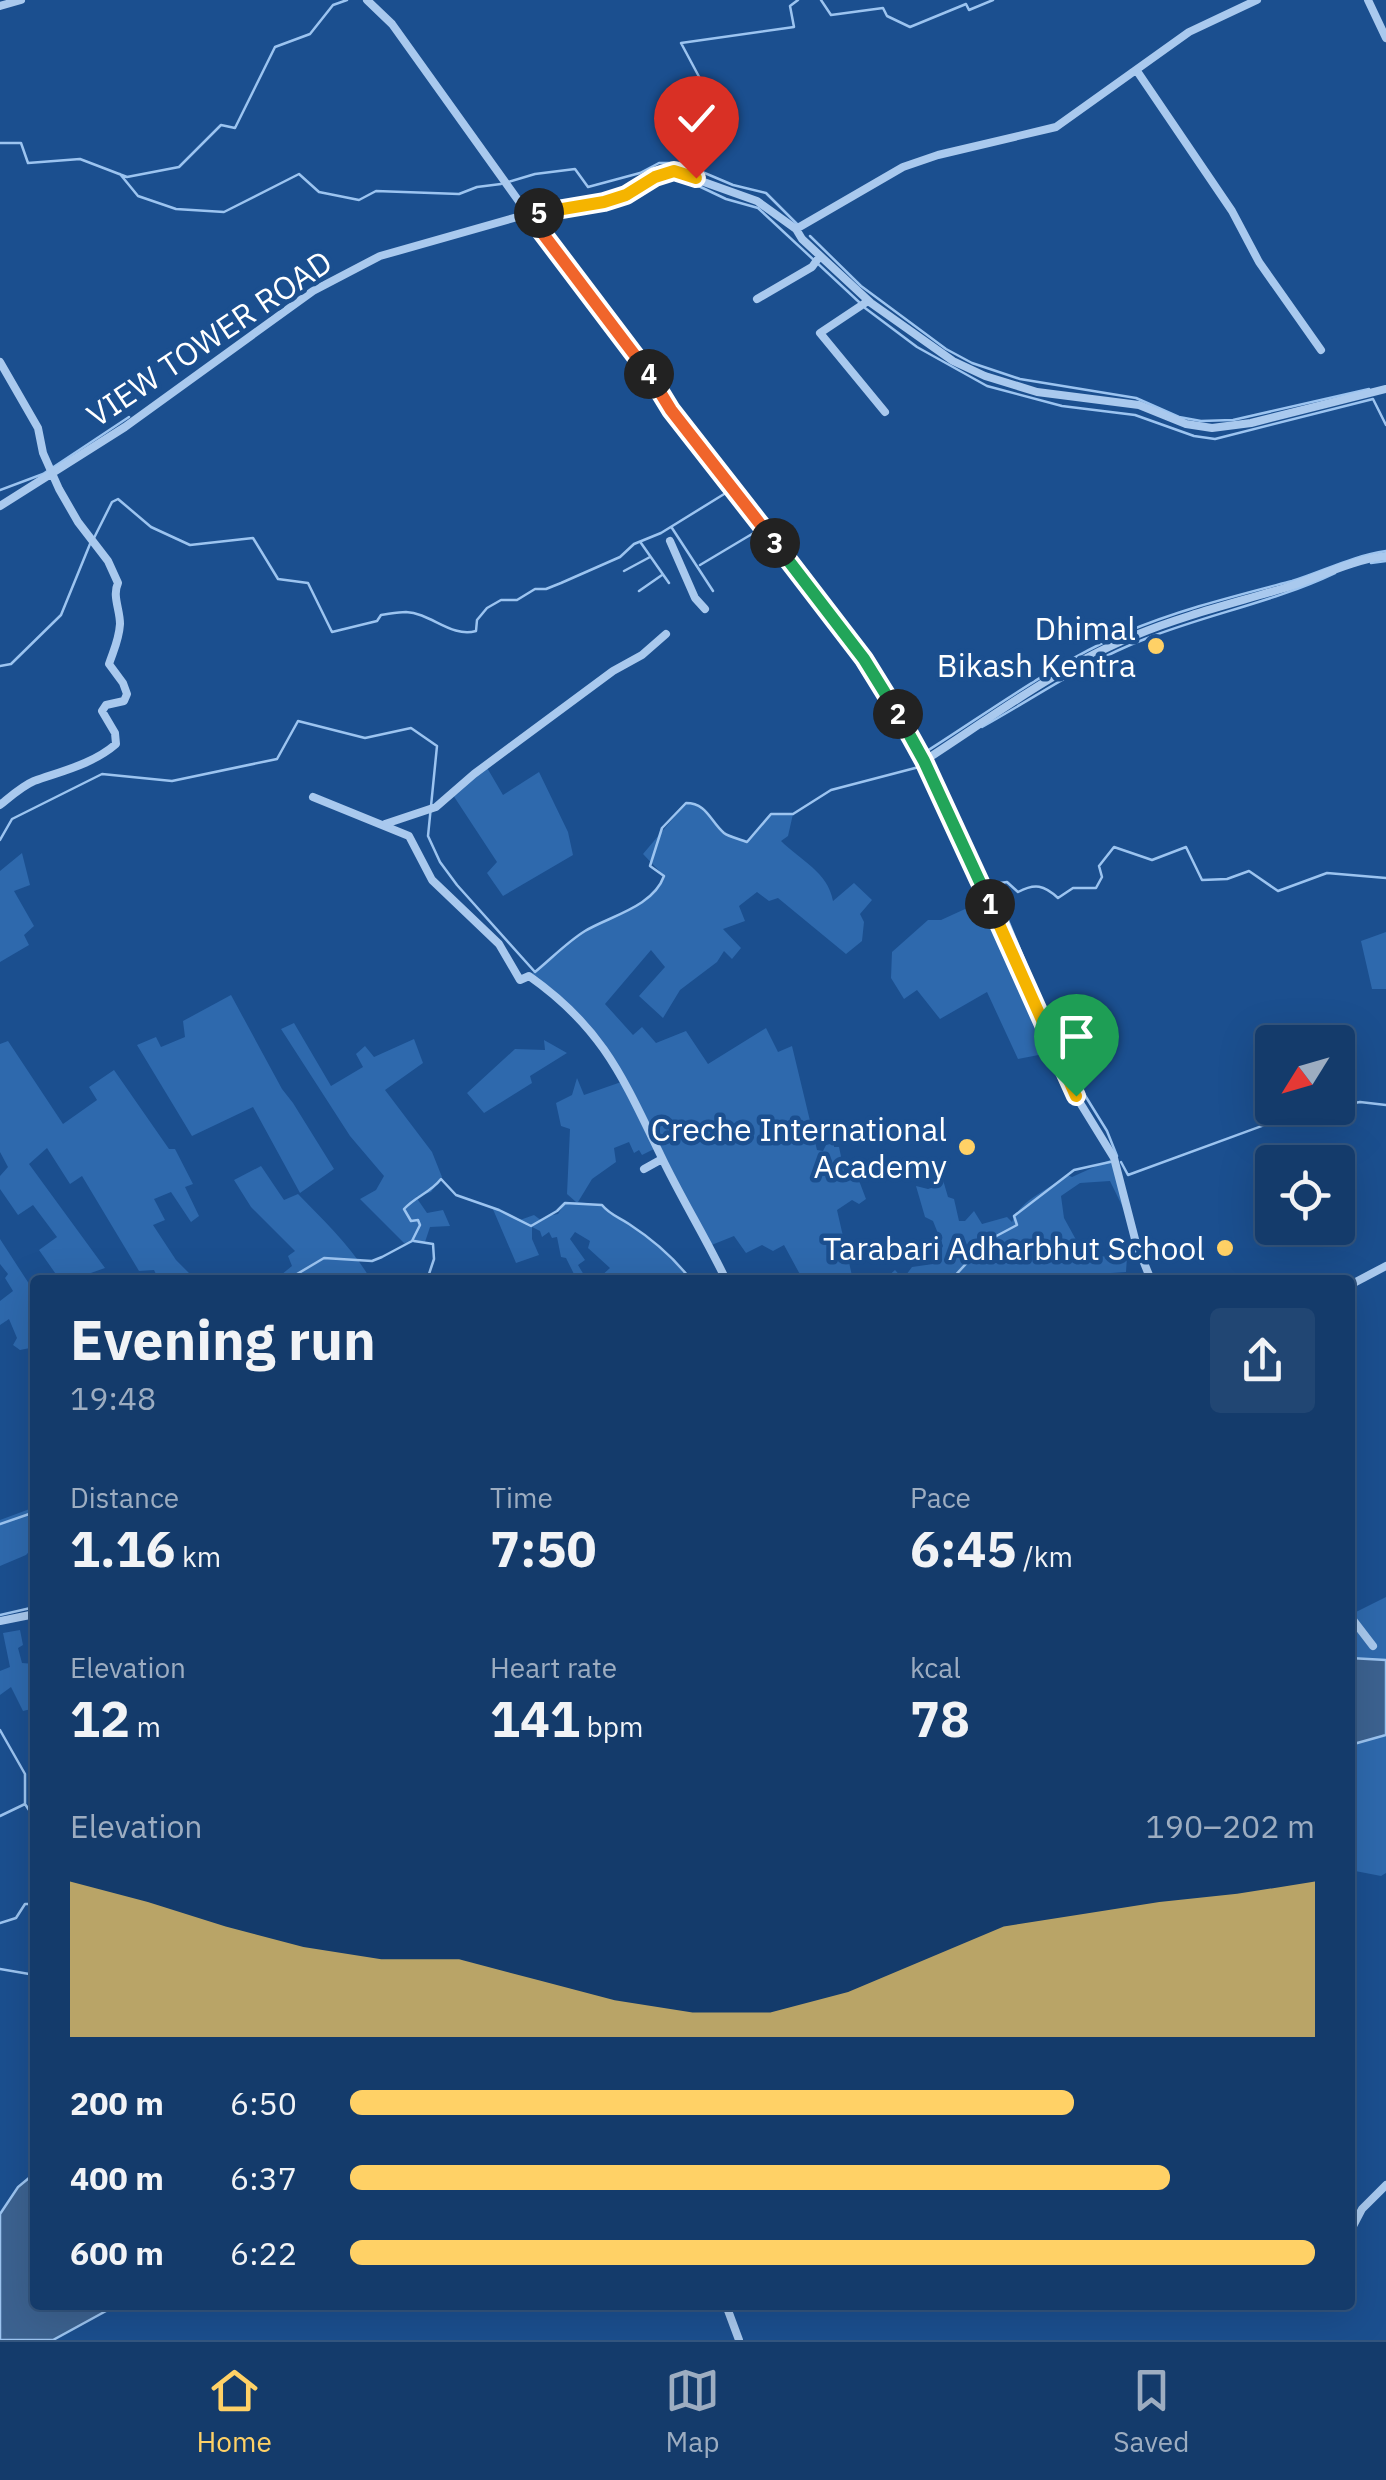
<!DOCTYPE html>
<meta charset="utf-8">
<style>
:root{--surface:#143b6b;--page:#214673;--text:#f1f3f6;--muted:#9dadc1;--line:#33557e;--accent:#ffd166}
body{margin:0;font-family:"IBM Plex Sans",sans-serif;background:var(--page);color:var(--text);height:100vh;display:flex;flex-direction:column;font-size:38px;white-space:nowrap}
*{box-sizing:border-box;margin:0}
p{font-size:32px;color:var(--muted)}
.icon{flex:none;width:55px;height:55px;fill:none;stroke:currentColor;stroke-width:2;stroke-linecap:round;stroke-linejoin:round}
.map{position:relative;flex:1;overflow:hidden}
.details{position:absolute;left:30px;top:1275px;width:1325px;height:1035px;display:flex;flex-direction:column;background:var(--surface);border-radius:10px;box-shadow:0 10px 40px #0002,0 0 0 2px var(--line)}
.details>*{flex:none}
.needle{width:65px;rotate:233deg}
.buttons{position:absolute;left:1255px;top:1025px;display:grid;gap:20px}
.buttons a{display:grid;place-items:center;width:100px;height:100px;border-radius:10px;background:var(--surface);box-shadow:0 10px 40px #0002,0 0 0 2px var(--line);font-size:50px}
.pin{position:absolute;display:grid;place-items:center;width:85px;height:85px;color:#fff;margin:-102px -42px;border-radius:50% 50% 50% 0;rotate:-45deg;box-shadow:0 0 10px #0007}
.pin .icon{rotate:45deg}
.km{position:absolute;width:50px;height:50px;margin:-25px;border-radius:50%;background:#222;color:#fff;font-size:28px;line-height:50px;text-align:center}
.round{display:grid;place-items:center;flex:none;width:105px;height:105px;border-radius:10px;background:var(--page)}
.overview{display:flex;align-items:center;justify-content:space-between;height:170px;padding:0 40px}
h1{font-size:55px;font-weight:800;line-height:75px}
.metrics{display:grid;grid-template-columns:repeat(3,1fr);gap:15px;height:170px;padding:10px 40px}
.metrics div{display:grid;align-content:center}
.metrics b{font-size:50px;font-weight:800}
.metrics small{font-size:28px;font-weight:400}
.metrics p{font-size:28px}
.chart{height:280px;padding:20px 40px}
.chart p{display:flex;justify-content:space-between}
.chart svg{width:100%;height:180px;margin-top:10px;fill:var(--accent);opacity:.7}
ul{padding:0 40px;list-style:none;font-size:32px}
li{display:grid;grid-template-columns:160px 120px 1fr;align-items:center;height:75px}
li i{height:25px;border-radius:12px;background:var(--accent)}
.dock{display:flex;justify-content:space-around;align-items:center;height:140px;border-top:2px solid var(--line);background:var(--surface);font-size:28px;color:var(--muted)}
.dock a{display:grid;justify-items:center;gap:5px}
.dock .on{color:var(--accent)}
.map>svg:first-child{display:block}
.green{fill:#2e69ad}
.water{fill:#3c6290;stroke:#9cc4f0;stroke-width:2.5}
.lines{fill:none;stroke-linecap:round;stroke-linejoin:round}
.stream{stroke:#9cc4f0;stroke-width:2.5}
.minor{stroke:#a9c9ee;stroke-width:8}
.split-1-casing{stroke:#fff;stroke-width:20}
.split-2-casing{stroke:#fff;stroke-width:20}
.split-3-casing{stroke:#fff;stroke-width:20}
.split-4-casing{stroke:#fff;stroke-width:20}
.split-5-casing{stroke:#fff;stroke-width:20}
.split-6-casing{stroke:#fff;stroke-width:20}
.split-1{stroke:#f5b400;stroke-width:12}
.split-2{stroke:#22a559;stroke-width:12}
.split-3{stroke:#22a559;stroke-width:12}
.split-4{stroke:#f0652b;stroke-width:12}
.split-5{stroke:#f0652b;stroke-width:12}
.split-6{stroke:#f5b400;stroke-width:12}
.poi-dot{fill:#ffd166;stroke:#1b4f8f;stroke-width:4}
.labels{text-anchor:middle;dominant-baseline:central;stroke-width:9;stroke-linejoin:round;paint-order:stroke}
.street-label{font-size:32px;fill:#fff;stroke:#1b4f8f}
.poi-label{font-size:32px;fill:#fff;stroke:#1b4f8f;text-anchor:end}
</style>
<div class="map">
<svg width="1386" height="2340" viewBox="0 0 1386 2340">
<rect width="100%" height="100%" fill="#1b4f8f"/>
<path class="green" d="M486,766l17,29 36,-23 29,60 5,23 -70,41 -16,-23 10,-11 -46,-70z
M686,803c21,0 24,18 38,30 5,4 16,6 23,9l24,-28h22l-5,22 -7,5c19,19 47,31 52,60l21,-18 18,17 -12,14 4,8 -2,19 -16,13 -68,-56 -9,3 -12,-9 -18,14 6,15 -22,8 18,19 -9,11 -8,-8 -7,11 -37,28 -17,28 -24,-22 26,-29 -14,-17 -46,54 28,31 9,-8 14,16 30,-12 22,33 58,-36 12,24 14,-6 25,104 6,1 3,-6 8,-2v4h5l7,33 12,-2 8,21 -7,5 -7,-4 -15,10 16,70h-50l-19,-35 -11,6 -11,-6 -16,8 -12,-17 -25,10 -53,-98 -14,7 -3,-5 -5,3 -5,-11 -15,6 2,14 -24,17 -14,23 24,3c8,10 17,12 27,19 23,15 46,35 62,56h-90l-1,-3 10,-9 -22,-20 2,-7 -15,-9 -5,7 15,21 -7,5 9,15h-10l-11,-22 -5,-1 -4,-20 -5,1 -3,-6 -7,5 -2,-6 -8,-4v12l7,16 -23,8 -24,-56 28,13 14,-5 8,6 5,-5 11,-2 7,-11 11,-1 -9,-8 3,-65 -9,-3 -5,-23 16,-8 5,-17 7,17 40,-14 -27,-45 -68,-60c19,-15 37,-33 57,-45 24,-15 69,-25 78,-55l-21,-22z
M22,853l8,32 -16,6 20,35 -10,9 5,10 -29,17v-91z
M987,899l67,153 -36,7 -31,-67 -47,27 -23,-29 -13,9 -13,-21 1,-26 36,-32h13z
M1386,932v57h-14l-11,-48z
M231,995l51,94 11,14 41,66 -34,24 -47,-86 -61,29 -55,-91 19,-8 5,10 24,-10 -2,-16z
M294,1023l37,63 32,-19 -7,-13 9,-8 9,11 40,-18 9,24 -38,27 47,62 10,25 -11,15 -15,5 11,16 16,-3 7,16 -20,1 -5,15 -21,1 -44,-44 16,-9 8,-14 -34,-40 -69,-107z
M544,1040l23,13 -37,23 2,7 -48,30 -17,-20 48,-44 30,1z
M8,1041l55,83 34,-24 -8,-13 25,-17 55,79h6l18,35 -8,3 14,29 -8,6 -20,-30 -17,7 11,21 -12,5 23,35 16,16 -4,4h-29l-5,-10 -15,1 -57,-95 -12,8 -23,-36 -18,16 76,104 -34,12h-11l-21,-30 18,-13 -24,-32 -15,10 -18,-26v-13l8,-9 -8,-15v-108z
M1114,1158l15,62 -19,-39 -30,2 -19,13 3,22 21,38 42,1 -1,15 -15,1 -7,7 -70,-3 -15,3h-135l11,-10 8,9 9,-12 21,-3 10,-18 -10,-25 -8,-4 -9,-31 12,3 6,-2 -2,-10 11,3 5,17 6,2 5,22h6l9,-10 8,13 25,-7 5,5c9,-23 35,-31 55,-47l5,2z
M261,1166l23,34 14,-6c26,27 54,53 73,86h-140l30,-1 11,-5 4,5 16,-13 -4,-10 7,-5 -44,-44 -17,-27z
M0,1239l35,54 -3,10 3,44 -15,3 -7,-5 4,-7 -8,-19 -9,6v-24l13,-10 -8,-13 3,-4 -8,-10z
M35,1507v38l-9,10 -26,11v-46z
M1386,1597v63l-36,-2v-43z
M20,1630l3,15 -5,3 4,15 13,1v44l-12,3 -12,-24 -11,8v-24l10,-4 -7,-34z
M1386,1735v138l-5,3 -31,-6v-125z"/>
<path class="water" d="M1350,1658l36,2v75l-36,10z
M35,2173v132h82l-64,35h-53v-126l18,-27z"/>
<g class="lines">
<path class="stream" d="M821,0l10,15 52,-7 4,8 23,11 56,-23 3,6 24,-10
M728,131l-47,-88 113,-16 -4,-21 8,-6
M0,143h21l7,20 52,-4 47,18 52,-10 42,-42 14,3 40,-81 35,-13 23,-29 14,-5
M683,163l13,-3 27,-21
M120,174l18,22 38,13 48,3 75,-38 20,18 40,8 17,-9 83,3 18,-7 24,-3
M686,180l40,19 32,9 101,94
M508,182l27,-8 40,-5 13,18 52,-14 19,-10h22l52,22 33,8 31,31
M810,236l51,50 85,63 26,14 48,16 116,19 43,19 22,4 32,-1 136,-31
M865,308l52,39 70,39 75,20 73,9 59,21 21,3 158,-40 13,26
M0,490l43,-16 86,-57
M672,528l41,63
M94,538l18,-36 6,-3 33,28 39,18 63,-7 25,41 30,4 24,49 45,-11 4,-6c8,-1 17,-3 25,-3 25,1 45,26 70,19l1,-11 10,-12 14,-8h16l18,-11h11l15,-6 59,-26 14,-13 27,-11 68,-42 51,66
M641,543l28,40
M784,563c79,99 143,206 190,324l4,-1
M1371,563l15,-2
M700,565l57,-34
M624,571l26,-14
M639,591l23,-16
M0,666l11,-2 50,-49 29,-71
M982,727c54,-30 105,-66 163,-88 63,-25 129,-37 190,-66
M927,751c63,-40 128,-88 197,-118 54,-23 111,-37 168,-52 32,-10 60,-25 94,-30
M0,840l12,-21 90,-45 70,7 105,-22 21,-38 67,17 46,-10 26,18 -9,90 12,26 17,23 78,87c16,-13 32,-30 50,-41 25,-15 68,-24 79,-55l-14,-10 12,-38 24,-25c21,0 24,18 38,30 5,4 16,6 23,9l24,-28h22l38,-24 88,-23
M1338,1106l22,-4 26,3
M1117,1156l-10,-25 -37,-60 -77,-187 14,-2 11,10c17,-9 26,-7 40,6l15,-10h23l6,-11 -3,-11 15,-19 38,13 34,-13 16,33 25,-1 22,-8 29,20 49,-18 59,5
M1121,1162l7,13 183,-67
M414,1241l19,3 1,15 -7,21
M287,1280l37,-22 48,3 10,-4 30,-16 8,-16 -2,-5 -7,1 -7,-12c12,-13 26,-16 37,-30l15,16 43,15 32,16 26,-15 8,-8 37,2c8,10 17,12 27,19 23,15 46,35 62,56
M951,1280l36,-39 30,-16 -3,-9 60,-46 36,-8
M0,1524l35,-12
M0,1615l35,-8
M0,1730l25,44v30
M0,1816l25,-12 10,15
M0,1923l16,-5 9,-14h10
M0,1969l35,6"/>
<path class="minor" d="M367,0l25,24 136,190 114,148 29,48 157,198 67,100 63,124 108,248 48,78 22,85 15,37
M1368,0l18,38
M0,6l21,-6
M1137,71l95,140 27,51 62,88
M796,229l107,-62 35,-12 118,-28 133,-95 68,-32
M757,299l55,-32 8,-11
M868,301l-48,32 65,79
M0,362l38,66 5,25 16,36 19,33 30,39 10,22c-6,13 2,26 2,41 -1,16 -6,25 -11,40l14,19 4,11 -3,7 -18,4 -4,6 13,22 1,11c-23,20 -54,27 -82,37 -12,5 -24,16 -34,24
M0,506l125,-79 188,-136 67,-35 148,-42 76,-12 22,-7 29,-18 18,-6 84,30 39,28 6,10 69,64 82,58 32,15 52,16 102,13 47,19 26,4 39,-5 135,-34
M670,541l25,57 10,11
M924,761c68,-44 137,-96 212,-126 51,-21 103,-33 155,-49 32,-11 61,-26 95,-30
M313,797l96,39 23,44 67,64 21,36 9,-4c74,52 94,102 132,180 20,42 45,82 65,124
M385,824l51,-17 38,-33 139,-103 29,-16 24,-21
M644,1169l18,-10
M1350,1285l36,-19
M1350,1616l23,30
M0,1621l35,-7
M1350,2232l12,-23 24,-24
M726,2305l13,35"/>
</g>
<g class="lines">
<defs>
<path id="split-1" d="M990,904l86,192"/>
<path id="split-2" d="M898,714l26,47 66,143"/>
<path id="split-3" d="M775,543l89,116 34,55"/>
<path id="split-4" d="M649,374l22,36 104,133"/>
<path id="split-5" d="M539,213l-11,1 121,160"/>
<path id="split-6" d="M539,213l65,-11 22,-7 29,-18 19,-6 22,7"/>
</defs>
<use href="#split-1" class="split-1-casing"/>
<use href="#split-2" class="split-2-casing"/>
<use href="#split-3" class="split-3-casing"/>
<use href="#split-4" class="split-4-casing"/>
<use href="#split-5" class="split-5-casing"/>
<use href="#split-6" class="split-6-casing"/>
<use href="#split-1" class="split-1"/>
<use href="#split-2" class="split-2"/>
<use href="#split-3" class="split-3"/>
<use href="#split-4" class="split-4"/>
<use href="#split-5" class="split-5"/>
<use href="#split-6" class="split-6"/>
</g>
<g class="poi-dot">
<circle cx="1156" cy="646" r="10"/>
<circle cx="967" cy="1147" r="10"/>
<circle cx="1225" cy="1248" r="10"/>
</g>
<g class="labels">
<g class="street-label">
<text transform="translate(209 338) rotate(-34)">VIEW TOWER ROAD</text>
</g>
<g class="poi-label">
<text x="1136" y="628">Dhimal<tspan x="1136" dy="37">Bikash Kentra</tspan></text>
<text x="947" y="1129">Creche International<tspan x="947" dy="37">Academy</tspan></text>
<text x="1205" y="1248">Tarabari Adharbhut School</text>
</g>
</g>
</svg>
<div class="buttons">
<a><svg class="needle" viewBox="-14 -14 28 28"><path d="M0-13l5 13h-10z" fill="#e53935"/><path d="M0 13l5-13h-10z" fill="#9dadc1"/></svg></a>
<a><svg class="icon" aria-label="locate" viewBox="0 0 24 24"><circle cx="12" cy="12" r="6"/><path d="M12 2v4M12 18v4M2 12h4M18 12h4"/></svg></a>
</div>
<div class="pin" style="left:1076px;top:1096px;background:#1e9e55"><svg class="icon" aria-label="arrive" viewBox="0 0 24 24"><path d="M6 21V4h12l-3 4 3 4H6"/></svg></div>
<div class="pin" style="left:696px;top:178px;background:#d93025"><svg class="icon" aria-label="check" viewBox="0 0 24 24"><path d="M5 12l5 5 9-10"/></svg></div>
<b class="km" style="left:990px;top:904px">1</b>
<b class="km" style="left:898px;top:714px">2</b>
<b class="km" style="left:775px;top:543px">3</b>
<b class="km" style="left:649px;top:374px">4</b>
<b class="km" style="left:539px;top:213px">5</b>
<section class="details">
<div class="overview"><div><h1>Evening run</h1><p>19:48</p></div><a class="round"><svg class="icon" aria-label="share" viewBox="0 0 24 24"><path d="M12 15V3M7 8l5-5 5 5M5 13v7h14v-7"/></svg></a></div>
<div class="metrics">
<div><p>Distance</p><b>1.16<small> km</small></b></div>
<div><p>Time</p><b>7:50</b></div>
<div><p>Pace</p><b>6:45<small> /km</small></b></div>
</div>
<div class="metrics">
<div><p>Elevation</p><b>12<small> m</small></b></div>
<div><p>Heart rate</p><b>141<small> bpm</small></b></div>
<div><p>kcal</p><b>78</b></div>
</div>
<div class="chart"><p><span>Elevation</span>190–202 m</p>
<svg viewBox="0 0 160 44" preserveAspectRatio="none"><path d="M0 44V6L10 11L20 17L30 22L40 25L50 25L60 30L70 35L80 38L90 38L100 33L110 25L120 17L130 14L140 11L150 9L160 6V44z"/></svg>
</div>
<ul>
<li><b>200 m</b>6:50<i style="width:75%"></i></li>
<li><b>400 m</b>6:37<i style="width:85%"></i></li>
<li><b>600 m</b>6:22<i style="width:100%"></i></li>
</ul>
</section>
</div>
<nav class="dock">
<a class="on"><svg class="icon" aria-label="home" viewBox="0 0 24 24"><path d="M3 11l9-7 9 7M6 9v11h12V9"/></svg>Home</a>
<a><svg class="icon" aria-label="map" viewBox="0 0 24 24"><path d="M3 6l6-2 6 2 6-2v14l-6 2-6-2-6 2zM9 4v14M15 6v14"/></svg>Map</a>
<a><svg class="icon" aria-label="saved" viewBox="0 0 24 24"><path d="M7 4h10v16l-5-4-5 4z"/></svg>Saved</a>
</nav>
